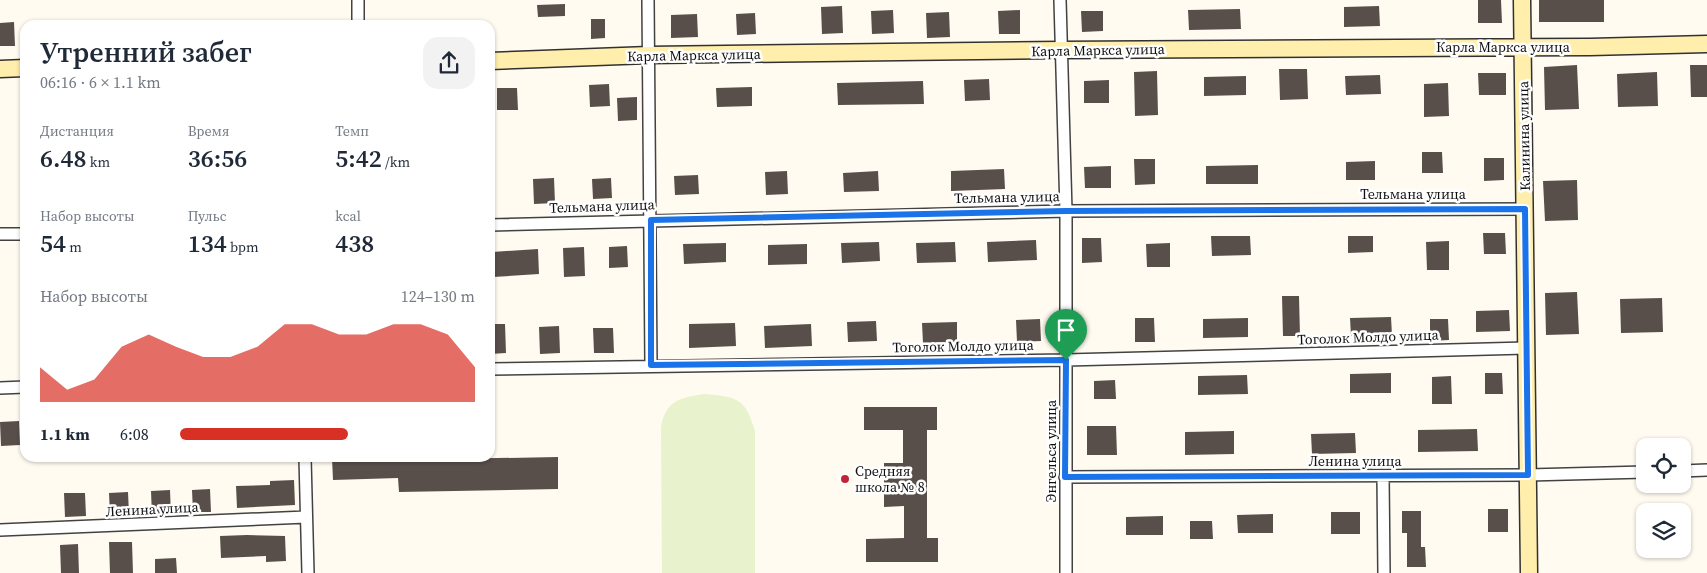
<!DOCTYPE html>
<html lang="ru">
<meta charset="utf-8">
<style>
:root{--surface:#fff;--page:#f2f2f3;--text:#1f2937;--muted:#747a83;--accent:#d93025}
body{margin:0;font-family:"Source Serif 4",serif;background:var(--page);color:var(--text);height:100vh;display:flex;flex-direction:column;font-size:19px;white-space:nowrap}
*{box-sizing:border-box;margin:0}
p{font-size:16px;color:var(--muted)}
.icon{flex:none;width:28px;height:28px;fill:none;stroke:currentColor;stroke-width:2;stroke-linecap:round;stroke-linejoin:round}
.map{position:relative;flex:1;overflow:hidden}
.side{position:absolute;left:20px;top:20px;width:475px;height:442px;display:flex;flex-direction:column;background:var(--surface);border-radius:15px;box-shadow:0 1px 4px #0004}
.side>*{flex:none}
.buttons{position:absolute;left:1636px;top:438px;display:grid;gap:10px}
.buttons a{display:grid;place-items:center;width:55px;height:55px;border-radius:10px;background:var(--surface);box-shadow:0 1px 4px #0004;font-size:25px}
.pin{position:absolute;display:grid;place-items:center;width:42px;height:42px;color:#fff;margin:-51px -21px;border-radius:50% 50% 50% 0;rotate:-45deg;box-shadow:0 0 5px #0007}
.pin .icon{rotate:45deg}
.round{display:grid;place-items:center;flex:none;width:52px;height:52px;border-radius:15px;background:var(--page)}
.headline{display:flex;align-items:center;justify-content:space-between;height:85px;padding:0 20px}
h1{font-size:28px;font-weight:600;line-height:38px}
.stats{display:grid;grid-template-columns:repeat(3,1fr);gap:8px;height:85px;padding:5px 20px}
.stats div{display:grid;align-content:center}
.stats b{font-size:25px;font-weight:600}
.stats small{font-size:14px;font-weight:400}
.stats p{font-size:14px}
.chart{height:140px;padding:10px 20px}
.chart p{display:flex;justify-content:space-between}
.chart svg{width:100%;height:90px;margin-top:5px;fill:var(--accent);opacity:.7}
ul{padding:0 20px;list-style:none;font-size:16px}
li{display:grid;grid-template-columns:80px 60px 1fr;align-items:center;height:38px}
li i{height:12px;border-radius:6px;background:var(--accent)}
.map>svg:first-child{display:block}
.pitch{fill:#e8f2cc}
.building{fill:#584f4b}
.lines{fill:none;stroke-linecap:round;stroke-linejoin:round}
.street-casing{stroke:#424242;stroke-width:14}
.secondary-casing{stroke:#313131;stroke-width:19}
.street{stroke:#fff;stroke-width:11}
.secondary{stroke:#ffeeac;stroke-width:16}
.route-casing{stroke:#fff;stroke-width:10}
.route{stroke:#1a73e8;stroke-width:6}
.poi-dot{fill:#c3233a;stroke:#fff;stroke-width:2}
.labels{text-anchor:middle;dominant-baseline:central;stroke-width:5;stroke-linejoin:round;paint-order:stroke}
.street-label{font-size:14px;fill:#0f0f0f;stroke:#fff}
.poi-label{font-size:14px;fill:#0f0f0f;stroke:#fff;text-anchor:start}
</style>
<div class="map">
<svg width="1707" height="573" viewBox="0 0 1707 573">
<rect width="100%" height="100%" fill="#fffbf1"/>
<path class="pitch" d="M704,394c34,3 41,4 51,37v142h-93l-1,-146c5,-27 19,-29 43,-33z"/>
<path class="building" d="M1478,0h23l1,23h-24z
M1539,0h65v22h-65z
M565,4v12l-27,1 -1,-12z
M842,6l1,27 -21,1 -1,-27z
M1379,6l1,20 -36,1v-20z
M1240,9l1,20 -52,1 -1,-20z
M893,10l1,23 -22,1 -1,-23z
M1020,10v24h-21l-1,-23z
M1081,11h22v20l-21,1z
M949,12l1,25 -23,1 -1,-25z
M755,13l1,21 -19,1 -1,-21z
M697,14l1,23 -27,1v-23z
M591,19h14v19l-14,1z
M14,22l1,24h-15v-23z
M1577,65l2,44 -34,1 -1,-43z
M1690,65h17v32h-16z
M1279,69h28l1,30 -28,1z
M1157,71l1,44 -23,1 -1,-44z
M1657,72l1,34 -40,1 -1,-33z
M1478,73h28v22h-27z
M1380,75l1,19 -35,1 -1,-19z
M1246,76v19l-42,1v-19z
M989,79l1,21 -25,1 -1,-21z
M1109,80v23h-25v-22z
M923,81l1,23 -86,1 -1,-22z
M1448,83l1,33 -25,1v-33z
M609,84l1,22 -20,1 -1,-22z
M752,87v19l-35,1 -1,-19z
M497,88h20l1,22h-21z
M637,97v23l-19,1 -1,-23z
M1422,152h20l1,21h-21z
M1484,158h20v22l-20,1z
M1134,159h21v25l-20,1z
M1375,161v19h-29v-18z
M1258,165v19h-52v-18z
M1111,166v22h-26l-1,-21z
M1004,169l1,20 -54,2v-20z
M787,171l1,23 -22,1 -1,-23z
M878,171l1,20 -35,1 -1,-19z
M698,175l1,19 -24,1 -1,-19z
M554,178l1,25 -21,1 -1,-25z
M611,178l1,20 -19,1 -1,-20z
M1577,180l1,40 -33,1 -2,-40z
M1483,233h22l1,21h-22z
M1211,236h39l1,19 -39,1z
M1348,236h25v16l-25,1z
M1082,238h19l1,24 -20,1z
M1036,240l1,20 -49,2 -1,-20z
M1449,241v29h-22l-1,-28z
M879,242l1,19 -38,2 -1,-20z
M955,242l1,20 -39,1 -1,-20z
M726,243v19l-42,2 -1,-20z
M1170,243v24h-23l-1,-23z
M807,244v20l-39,1v-20z
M627,246l1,21 -19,1v-21z
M584,247l1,29 -21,1 -1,-29z
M538,249l1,25 -46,3 -1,-25z
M1577,292l2,42 -33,1 -1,-42z
M1282,296h17l1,40h-17z
M1662,298l1,34 -42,1 -1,-34z
M1509,310l1,21 -34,1v-21z
M1391,317l1,18 -41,1 -1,-18z
M1135,318h19l1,24h-20z
M1248,318v19l-45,1v-19z
M1040,319l1,22 -24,1 -1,-22z
M1430,319h18l1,21 -19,1z
M876,321l1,20 -29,1 -1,-20z
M957,322v20l-34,1 -1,-20z
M735,323l1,23 -47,2v-24z
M490,324h15l1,29 -16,1z
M811,324l1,22 -47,2 -1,-22z
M559,326l1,27 -20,1 -1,-27z
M593,328h20l1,25h-20z
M1391,373v20h-41v-19z
M1485,373h17l1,21h-18z
M1247,375l1,19 -50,1v-19z
M1451,376l1,28h-20v-27z
M1115,380l1,19h-22v-18z
M864,407h73v23h-10v108h11v24h-72v-23l38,-1v-32l-20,1v-44h19v-33h-39z
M19,421l1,24 -19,1 -1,-24z
M1087,426h29l1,29h-30z
M1477,429l1,22 -60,1v-22z
M1234,431v23l-49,1v-23z
M1355,433l1,20 -44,1 -1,-20z
M558,457v32l-159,3 -1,-14 -65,2 -1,-22h58v2z
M294,480l1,25 -58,3 -1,-22 34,-1v-4z
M210,489l1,23h-18l-1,-22z
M170,490l1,25 -19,1 -1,-25z
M128,492l1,22 -19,1 -1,-22z
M64,493h21l1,23 -21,1z
M1488,509h20v23h-20z
M1402,511h19v36h4l1,20h-19v-34h-5z
M1331,512h29v22h-29z
M1273,514v19h-35l-1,-18z
M1163,516v19h-37v-18z
M1190,521h22l1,18h-23z
M247,535l38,1 1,25 -20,1v-6l-45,2 -1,-22z
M109,542h23l1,31h-23z
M78,544l1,29h-18l-1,-28z
M176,558l1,15h-22v-14z"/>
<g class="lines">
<defs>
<path id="street" d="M358,0v25
M648,0l3,365
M1060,0l6,211v362
M490,225l576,-14 459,-2
M0,234h25
M490,369l576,-9 461,-12
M0,388l25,-1
M305,458l3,115
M1682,471l25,-1
M1383,476l1,97
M1065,477l463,-2 117,-3
M0,530l306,-13"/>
<path id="secondary" d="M1522,0l7,573
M490,61l159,-6 411,-5 530,-3 117,-3
M0,69l25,-1"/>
</defs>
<use href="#street" class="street-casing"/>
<use href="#secondary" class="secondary-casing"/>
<use href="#street" class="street"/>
<use href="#secondary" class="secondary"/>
</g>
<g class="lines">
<defs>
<path id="route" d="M1525,209l3,266 -463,2 1,-117 -415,5v-145l415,-9z"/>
</defs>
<use href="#route" class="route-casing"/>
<use href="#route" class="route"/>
</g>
<circle class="poi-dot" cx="845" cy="479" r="5"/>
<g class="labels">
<g class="street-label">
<text x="1503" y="47">Карла Маркса улица</text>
<text transform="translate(1098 50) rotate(-1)">Карла Маркса улица</text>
<text transform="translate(694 55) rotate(-1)">Карла Маркса улица</text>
<text transform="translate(1524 136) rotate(-91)">Калинина улица</text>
<text x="1413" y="194">Тельмана улица</text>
<text transform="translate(1007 197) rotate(-1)">Тельмана улица</text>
<text transform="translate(602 206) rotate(-2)">Тельмана улица</text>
<text transform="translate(1368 337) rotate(-2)">Тоголок Молдо улица</text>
<text transform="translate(963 346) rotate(-1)">Тоголок Молдо улица</text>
<text transform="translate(1051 451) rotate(-90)">Энгельса улица</text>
<text x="1355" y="461">Ленина улица</text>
<text transform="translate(152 509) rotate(-3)">Ленина улица</text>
</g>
<g class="poi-label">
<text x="855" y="471">Средняя<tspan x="855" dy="16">школа № 8</tspan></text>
</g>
</g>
</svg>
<div class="buttons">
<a><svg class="icon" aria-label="locate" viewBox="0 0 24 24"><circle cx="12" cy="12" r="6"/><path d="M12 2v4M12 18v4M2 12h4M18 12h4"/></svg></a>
<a><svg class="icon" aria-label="layers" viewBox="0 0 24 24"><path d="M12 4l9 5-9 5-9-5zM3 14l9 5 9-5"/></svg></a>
</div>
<div class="pin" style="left:1066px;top:360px;background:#1e9e55"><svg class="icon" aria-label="arrive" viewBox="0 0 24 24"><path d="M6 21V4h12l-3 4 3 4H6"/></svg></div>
<section class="side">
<div class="headline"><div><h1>Утренний забег</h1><p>06:16 · 6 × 1.1 km</p></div><a class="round"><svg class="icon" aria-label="share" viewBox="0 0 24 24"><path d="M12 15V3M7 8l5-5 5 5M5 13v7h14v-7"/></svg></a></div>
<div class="stats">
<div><p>Дистанция</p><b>6.48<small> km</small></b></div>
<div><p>Время</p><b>36:56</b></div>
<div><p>Темп</p><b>5:42<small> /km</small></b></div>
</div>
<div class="stats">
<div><p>Набор высоты</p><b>54<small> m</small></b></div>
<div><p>Пульс</p><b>134<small> bpm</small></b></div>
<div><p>kcal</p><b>438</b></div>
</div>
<div class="chart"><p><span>Набор высоты</span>124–130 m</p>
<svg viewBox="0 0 160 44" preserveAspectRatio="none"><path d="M0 44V27L10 38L20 33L30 17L40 11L50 17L60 22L70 22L80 17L90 6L100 6L110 11L120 11L130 6L140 6L150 11L160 27V44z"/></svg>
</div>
<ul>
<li><b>1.1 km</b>6:08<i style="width:57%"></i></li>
</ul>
</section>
</div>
